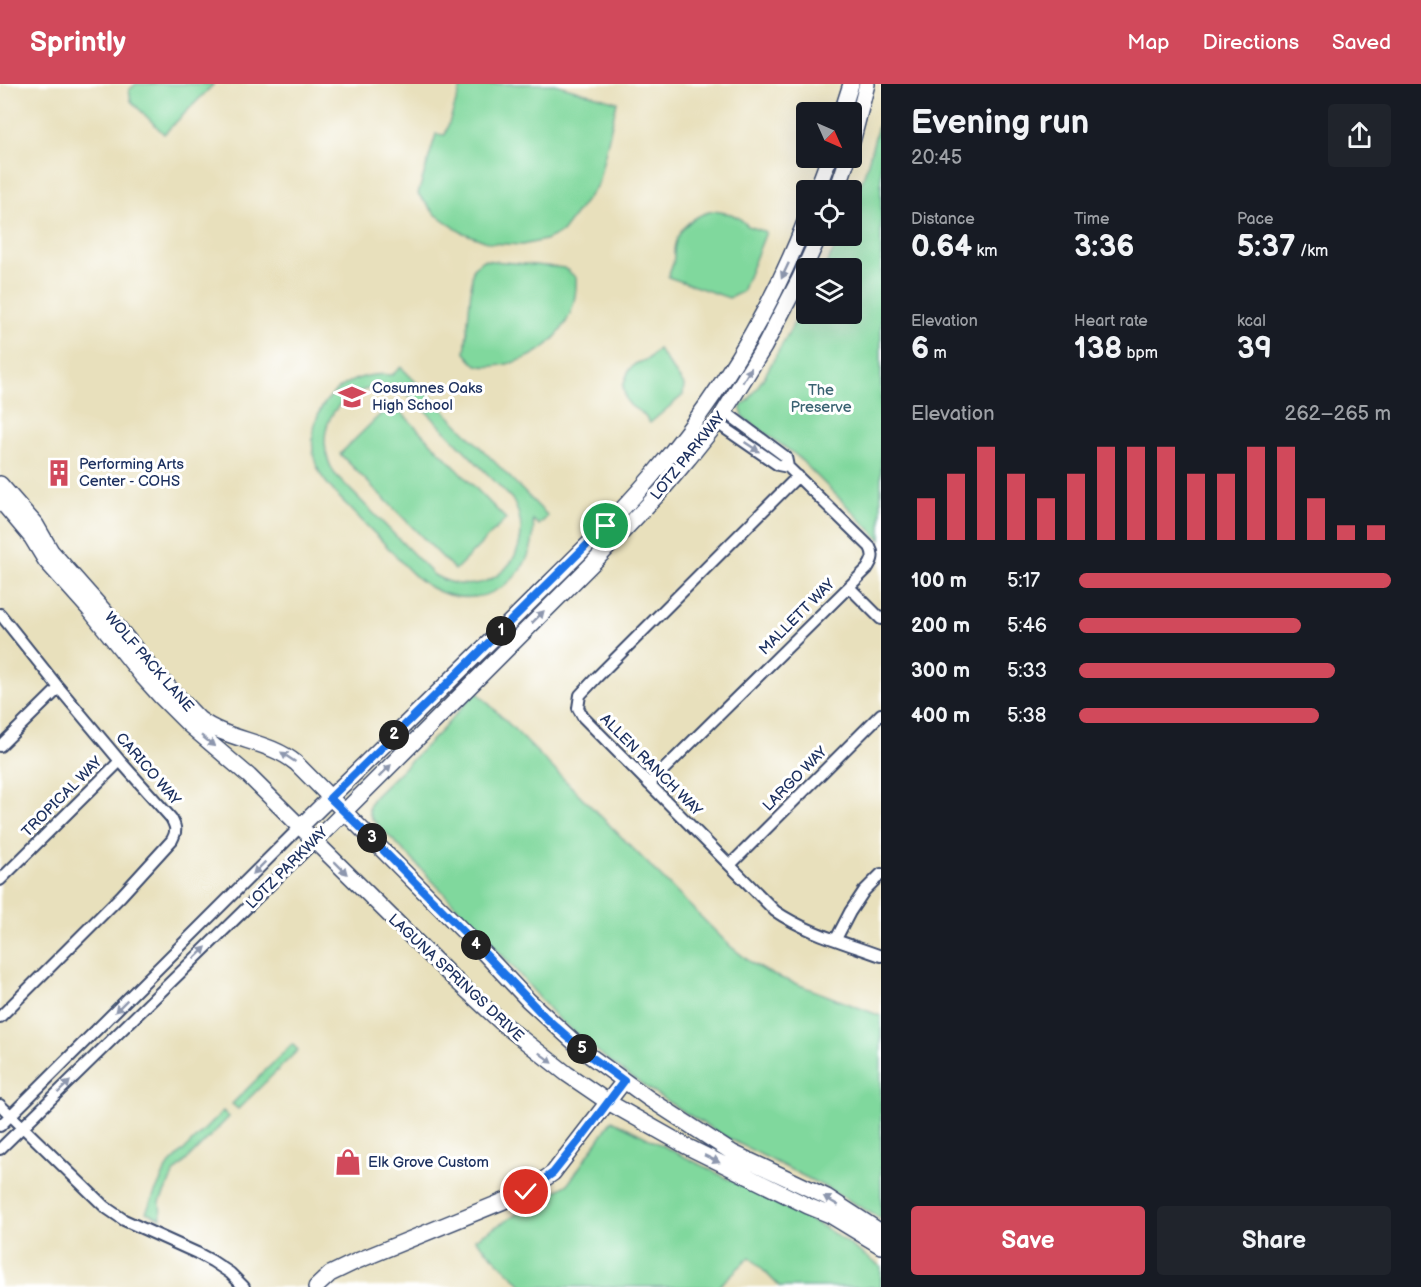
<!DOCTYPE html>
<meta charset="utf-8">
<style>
:root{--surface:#171b24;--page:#20242c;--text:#f1f3f6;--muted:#9ea1a6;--accent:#d1495b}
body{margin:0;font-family:"Balsamiq Sans",sans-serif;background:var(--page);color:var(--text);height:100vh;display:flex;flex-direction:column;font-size:22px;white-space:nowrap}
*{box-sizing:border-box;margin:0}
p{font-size:20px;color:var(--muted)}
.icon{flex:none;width:33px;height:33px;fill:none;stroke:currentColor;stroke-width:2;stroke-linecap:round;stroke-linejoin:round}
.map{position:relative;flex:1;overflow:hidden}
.panel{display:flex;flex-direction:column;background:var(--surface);width:540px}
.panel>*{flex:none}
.needle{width:39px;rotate:135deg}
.buttons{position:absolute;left:796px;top:18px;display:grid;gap:12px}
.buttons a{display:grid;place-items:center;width:66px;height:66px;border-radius:6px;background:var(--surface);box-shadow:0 6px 24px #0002;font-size:30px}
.pin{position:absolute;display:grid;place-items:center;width:51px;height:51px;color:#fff;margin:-26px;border:3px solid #fff;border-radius:50%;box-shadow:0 2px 6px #0007}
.km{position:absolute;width:30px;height:30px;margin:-15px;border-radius:50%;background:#222;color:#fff;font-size:16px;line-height:30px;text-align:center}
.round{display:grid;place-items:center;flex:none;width:63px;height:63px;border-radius:6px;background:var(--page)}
.head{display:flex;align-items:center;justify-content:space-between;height:102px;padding:0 30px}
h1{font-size:33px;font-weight:600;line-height:45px}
.metrics{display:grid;grid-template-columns:repeat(3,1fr);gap:9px;height:102px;padding:6px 30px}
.metrics div{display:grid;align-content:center}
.metrics b{font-size:30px;font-weight:600}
.metrics small{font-size:16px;font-weight:400}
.metrics p{font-size:16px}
.chart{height:168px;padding:12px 30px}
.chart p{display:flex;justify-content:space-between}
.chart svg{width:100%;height:108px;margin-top:6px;stroke:var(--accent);stroke-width:6}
.action{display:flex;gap:12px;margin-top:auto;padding:12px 30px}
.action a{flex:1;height:69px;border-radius:6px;background:var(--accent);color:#fff;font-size:24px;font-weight:600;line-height:69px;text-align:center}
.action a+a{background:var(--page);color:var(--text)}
ul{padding:0 30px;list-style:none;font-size:20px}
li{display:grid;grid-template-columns:96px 72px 1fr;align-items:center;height:45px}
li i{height:15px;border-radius:8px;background:var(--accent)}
header{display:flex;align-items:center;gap:36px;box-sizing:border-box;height:84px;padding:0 30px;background:var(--accent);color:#fff}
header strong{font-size:28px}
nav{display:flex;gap:33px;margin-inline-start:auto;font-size:21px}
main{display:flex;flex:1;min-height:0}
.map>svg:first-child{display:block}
.green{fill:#80d89d;stroke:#4e847e;stroke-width:1.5;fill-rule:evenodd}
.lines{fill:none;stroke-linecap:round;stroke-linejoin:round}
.street-casing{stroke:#3a4a6c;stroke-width:14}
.secondary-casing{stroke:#3a4a6c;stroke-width:18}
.street{stroke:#fff;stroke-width:10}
.secondary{stroke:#fff;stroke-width:15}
.oneway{fill:#8d97ae}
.route-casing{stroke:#fff;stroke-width:12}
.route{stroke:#1a73e8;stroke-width:8}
.labels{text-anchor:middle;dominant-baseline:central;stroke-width:6;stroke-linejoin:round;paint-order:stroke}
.poi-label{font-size:15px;fill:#1b2f5e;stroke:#fff;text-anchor:start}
.park-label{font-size:15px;fill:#396271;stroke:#fff}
.street-label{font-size:15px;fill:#1b2f5e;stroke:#fff}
</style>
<header>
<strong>Sprintly</strong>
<nav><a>Map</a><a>Directions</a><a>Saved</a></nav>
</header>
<main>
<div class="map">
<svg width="881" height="1203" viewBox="0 0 881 1203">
<rect width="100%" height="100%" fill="#fff"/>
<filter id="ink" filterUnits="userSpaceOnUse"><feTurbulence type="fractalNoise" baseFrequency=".0167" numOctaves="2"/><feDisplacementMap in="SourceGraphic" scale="12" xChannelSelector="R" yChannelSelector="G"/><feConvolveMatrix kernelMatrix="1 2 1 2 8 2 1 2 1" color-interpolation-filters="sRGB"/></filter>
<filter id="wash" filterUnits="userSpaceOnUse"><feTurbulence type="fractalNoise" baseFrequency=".008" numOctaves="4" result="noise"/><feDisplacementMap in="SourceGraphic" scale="24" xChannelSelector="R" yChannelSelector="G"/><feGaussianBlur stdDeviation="1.35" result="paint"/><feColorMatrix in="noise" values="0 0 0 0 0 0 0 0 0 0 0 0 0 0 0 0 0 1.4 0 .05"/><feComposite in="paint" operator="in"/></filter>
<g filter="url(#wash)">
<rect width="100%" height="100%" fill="#e8e0bc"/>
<path class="green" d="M136,0h78l-50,50 -33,-33 -2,-11z
M462,0h93l62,18 -19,82 -36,48 -17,8 -23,5 -32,-2 -29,-11 -26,-18 -17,-20 18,-60 9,1z
M881,31v425l-84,-84 -53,-38 -3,-8v-4l8,-6 15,-23 43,-77v14h45v-46h-28l18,-32h10v-25l15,-45z
M714,127l17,3 8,4 9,8 18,6 -24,60 -13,6 -61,-21c1,-4 4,-9 5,-14 2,-6 0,-12 2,-19 5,-18 21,-30 39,-33z
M483,176l82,8 11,10c2,43 -27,77 -69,86 -9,2 -24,4 -32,0 -4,-3 -7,-8 -10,-11l8,-85z
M658,265l26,36 -1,10 -33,28 -7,-9 -12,-8 -5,-6 -3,-14 6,-16 6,-6 13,-5z
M401,283l147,149 -9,9 -6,-5c6,53 -45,94 -95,71 -22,-9 -41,-34 -57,-51 -11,-11 -22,-22 -32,-33 -24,-23 -42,-42 -35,-78 2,-11 6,-21 13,-29 16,-19 40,-28 65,-25zM376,303l19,2 17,8 100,102c31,54 -24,108 -78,76l-100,-102c-22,-39 -2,-79 42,-86z
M392,319l114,116 -51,51 -115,-116z
M476,607l254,255 23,18 20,11 108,41v203l-50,-29 -105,-53 -47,-28 -47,-31 -29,-22 -48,-40 -40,-47 -105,-112 -38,-38c-5,-8 -4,-14 2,-22l68,-67z
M292,960l6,6 -60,59 -6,-5z
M223,1027l6,6 -55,56 -14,29 1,16 -15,-6 21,-45z
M612,1036l215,109 54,38v20h-101l-30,-30 -32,30h-194l-49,-48 93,-55z"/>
</g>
<g filter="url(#ink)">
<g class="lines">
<defs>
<path id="street" d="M724,327l62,46 2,10
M798,392l-202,202 -16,17 -2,13 5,9 192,194c30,21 71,32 106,45
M849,503l32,32
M0,530l59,74 61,73 51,57c5,9 6,13 1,22l-51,56 -121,121
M0,662l59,-58
M649,700l218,-215c5,-8 8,-13 3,-22l-82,-80 -10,-2 -61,-42
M730,781l151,-151
M0,796l120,-119
M836,855l14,-27 14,-21 17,-17
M0,1021l105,102 19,13 73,33 15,8 18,12 14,14
M0,1042l300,-299
M0,1065l315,-308"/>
<path id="secondary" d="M842,28l9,-28
M852,58l15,-58
M817,106l12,-32
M837,106l11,-32
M0,400l36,41 15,26 61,69 42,52 45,47c29,22 69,21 97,44l175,176 57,61 58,53 62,45 85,55 94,44 54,35
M0,416l32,38 14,23 43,48 54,68 18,20 27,27 61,52 200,198 54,50 64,50 41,28 78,44 122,60 22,9 51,31
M300,743c72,-70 144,-140 215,-210 46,-46 94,-91 136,-140 66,-78 120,-165 156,-260
M315,757l278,-278 69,-73 27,-32 28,-35 47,-76 35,-67 20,-44
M316,1203l14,-13 27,-13 169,-69 27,-19 71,-92"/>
</defs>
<use href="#street" class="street-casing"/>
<use href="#secondary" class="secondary-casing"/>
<use href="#street" class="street"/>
<use href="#secondary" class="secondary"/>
</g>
<defs><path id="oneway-solid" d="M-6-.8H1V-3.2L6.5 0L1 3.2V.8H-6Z" transform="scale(1.5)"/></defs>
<g class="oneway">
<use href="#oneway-solid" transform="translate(785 187) rotate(115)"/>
<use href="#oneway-solid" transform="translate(747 291) rotate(-59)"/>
<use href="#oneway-solid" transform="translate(752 363) rotate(34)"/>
<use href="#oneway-solid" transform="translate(538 533) rotate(-45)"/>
<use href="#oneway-solid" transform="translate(208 657) rotate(39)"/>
<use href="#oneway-solid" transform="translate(288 673) rotate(-146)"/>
<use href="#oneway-solid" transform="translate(385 687) rotate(-45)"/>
<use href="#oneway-solid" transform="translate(259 784) rotate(135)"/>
<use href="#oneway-solid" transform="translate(341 784) rotate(45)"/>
<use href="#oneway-solid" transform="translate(200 869) rotate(-44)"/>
<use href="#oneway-solid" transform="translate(121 922) rotate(135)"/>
<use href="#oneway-solid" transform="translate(546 974) rotate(37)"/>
<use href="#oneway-solid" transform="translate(64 1003) rotate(-44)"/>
<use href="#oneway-solid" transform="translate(712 1075) rotate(26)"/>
<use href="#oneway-solid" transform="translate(831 1117) rotate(-149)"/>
</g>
</g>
<g class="lines" filter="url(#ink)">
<defs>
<path id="route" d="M526,1108l27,-19 28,-35 43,-57 -38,-28 -41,-36 -74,-78 -108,-109 -33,-32 124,-121 152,-151"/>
</defs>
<use href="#route" class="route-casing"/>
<use href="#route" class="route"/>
</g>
<defs>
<symbol id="school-bare" viewBox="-9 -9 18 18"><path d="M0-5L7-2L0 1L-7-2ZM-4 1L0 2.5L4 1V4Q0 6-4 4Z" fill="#d1495b" stroke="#fff" stroke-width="2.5" paint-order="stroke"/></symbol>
<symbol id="building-bare" viewBox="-9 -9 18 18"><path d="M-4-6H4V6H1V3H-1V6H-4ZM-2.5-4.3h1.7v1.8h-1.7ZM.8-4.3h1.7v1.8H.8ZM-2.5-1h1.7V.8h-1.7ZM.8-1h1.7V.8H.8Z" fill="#d1495b" stroke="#fff" stroke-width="2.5" paint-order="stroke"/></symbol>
<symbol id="shop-bare" viewBox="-9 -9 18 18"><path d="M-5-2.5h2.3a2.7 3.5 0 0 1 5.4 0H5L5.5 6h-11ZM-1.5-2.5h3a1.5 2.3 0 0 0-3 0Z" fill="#d1495b" stroke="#fff" stroke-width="2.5" paint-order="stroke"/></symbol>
</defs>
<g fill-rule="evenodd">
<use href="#school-bare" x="333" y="294" width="38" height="38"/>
<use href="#building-bare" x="40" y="370" width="38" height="38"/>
<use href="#shop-bare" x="329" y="1059" width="38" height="38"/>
</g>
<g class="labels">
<g class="poi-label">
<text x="372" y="304">Cosumnes Oaks<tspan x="372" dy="17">High School</tspan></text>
<text x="79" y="380">Performing Arts<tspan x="79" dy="17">Center - COHS</tspan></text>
<text x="368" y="1078">Elk Grove Custom</text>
</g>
<g class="park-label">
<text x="821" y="306">The<tspan x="821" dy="17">Preserve</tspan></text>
</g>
<g class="street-label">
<text transform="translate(688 372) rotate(-51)">LOTZ PARKWAY</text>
<text transform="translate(797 533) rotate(-45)">MALLETT WAY</text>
<text transform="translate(149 578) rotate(49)">WOLF PACK LANE</text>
<text transform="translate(651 681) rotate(45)">ALLEN RANCH WAY</text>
<text transform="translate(148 685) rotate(49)">CARICO WAY</text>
<text transform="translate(795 695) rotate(-45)">LARGO WAY</text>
<text transform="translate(62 713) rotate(-45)">TROPICAL WAY</text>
<text transform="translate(287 784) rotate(-45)">LOTZ PARKWAY</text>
<text transform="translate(456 894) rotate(43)">LAGUNA SPRINGS DRIVE</text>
</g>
</g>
</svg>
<div class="buttons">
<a><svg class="needle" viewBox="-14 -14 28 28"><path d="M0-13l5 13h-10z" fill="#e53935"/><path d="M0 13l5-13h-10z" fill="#9ea1a6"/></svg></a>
<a><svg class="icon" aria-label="locate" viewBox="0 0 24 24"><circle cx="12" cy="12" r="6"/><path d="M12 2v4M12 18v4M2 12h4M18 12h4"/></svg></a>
<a><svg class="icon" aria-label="layers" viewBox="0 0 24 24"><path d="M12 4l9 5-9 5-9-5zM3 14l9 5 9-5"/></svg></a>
</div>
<div class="pin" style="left:606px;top:442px;background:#1e9e55"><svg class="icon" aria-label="arrive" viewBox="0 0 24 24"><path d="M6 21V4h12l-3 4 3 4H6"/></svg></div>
<div class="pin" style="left:526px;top:1108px;background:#d93025"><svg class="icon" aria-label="check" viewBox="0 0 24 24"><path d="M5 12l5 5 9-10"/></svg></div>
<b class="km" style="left:501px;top:547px">1</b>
<b class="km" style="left:394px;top:651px">2</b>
<b class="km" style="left:372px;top:754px">3</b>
<b class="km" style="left:476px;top:861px">4</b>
<b class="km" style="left:582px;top:965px">5</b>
</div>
<section class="panel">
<div class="head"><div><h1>Evening run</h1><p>20:45</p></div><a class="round"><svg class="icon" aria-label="share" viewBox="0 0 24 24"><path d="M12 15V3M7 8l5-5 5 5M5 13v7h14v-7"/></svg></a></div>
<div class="metrics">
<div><p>Distance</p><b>0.64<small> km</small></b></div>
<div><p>Time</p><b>3:36</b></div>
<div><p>Pace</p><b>5:37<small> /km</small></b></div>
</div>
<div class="metrics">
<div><p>Elevation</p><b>6<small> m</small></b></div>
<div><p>Heart rate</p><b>138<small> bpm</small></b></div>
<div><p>kcal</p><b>39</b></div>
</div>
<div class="chart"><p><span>Elevation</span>262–265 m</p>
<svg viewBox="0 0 160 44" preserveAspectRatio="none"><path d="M5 44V27M15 44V17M25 44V6M35 44V17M45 44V27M55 44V17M65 44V6M75 44V6M85 44V6M95 44V17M105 44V17M115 44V6M125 44V6M135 44V27M145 44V38M155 44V38"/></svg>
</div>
<ul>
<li><b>100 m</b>5:17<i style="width:100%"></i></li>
<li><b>200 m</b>5:46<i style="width:71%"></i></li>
<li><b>300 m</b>5:33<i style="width:82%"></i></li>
<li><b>400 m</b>5:38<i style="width:77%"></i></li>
</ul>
<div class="action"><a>Save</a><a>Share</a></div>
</section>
</main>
